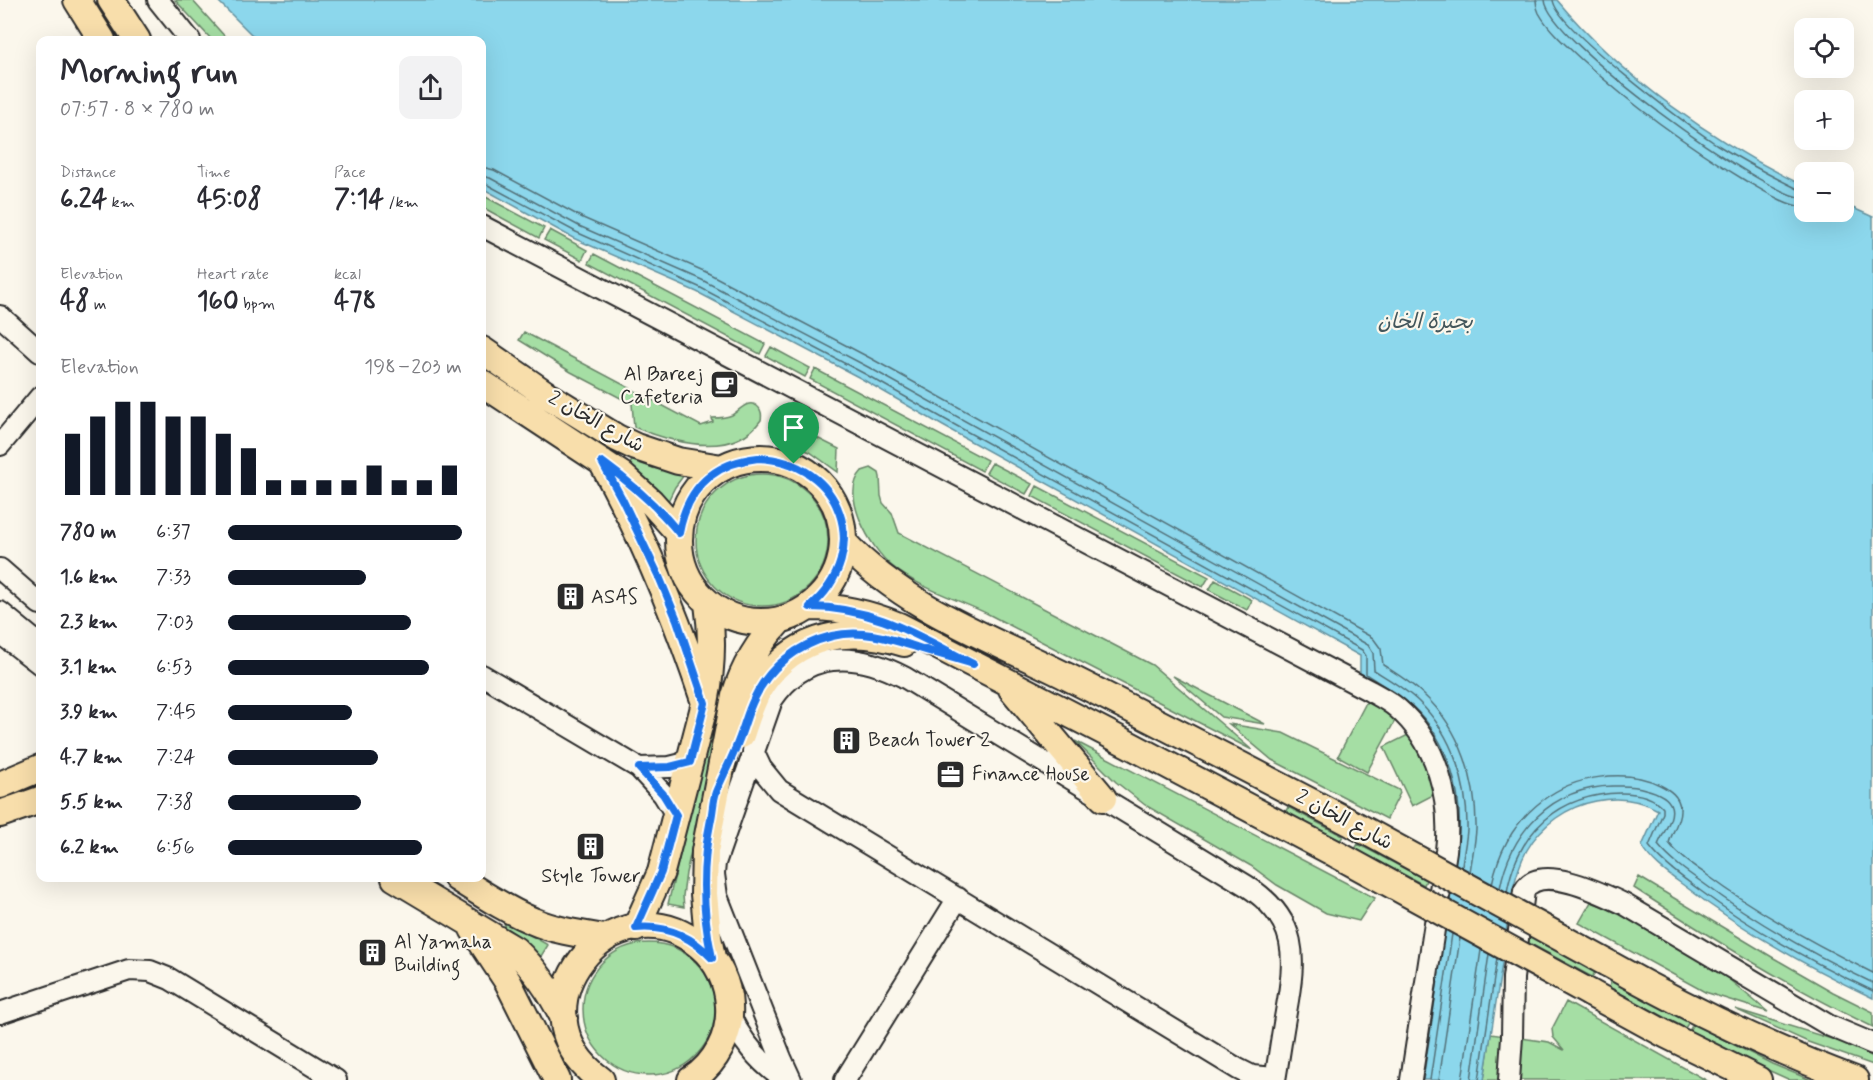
<!DOCTYPE html>
<meta charset="utf-8">
<style>
:root{--surface:#fff;--page:#f2f2f3;--text:#2b2b33;--muted:#7c7c81;--accent:#111827}
body{margin:0;font-family:Mynerve,"Playpen Sans Arabic",sans-serif;background:var(--page);color:var(--text);height:100vh;display:flex;flex-direction:column;font-size:22px;white-space:nowrap}
*{box-sizing:border-box;margin:0}
p{font-size:20px;color:var(--muted)}
.icon{flex:none;width:33px;height:33px;fill:none;stroke:currentColor;stroke-width:2;stroke-linecap:round;stroke-linejoin:round}
.map{position:relative;flex:1;overflow:hidden}
.panel{position:absolute;left:36px;top:36px;width:450px;height:846px;display:flex;flex-direction:column;background:var(--surface);border-radius:12px;box-shadow:0 6px 24px #0002}
.panel>*{flex:none}
.controls{position:absolute;left:1794px;top:18px;display:grid;gap:12px}
.controls a{display:grid;place-items:center;width:60px;height:60px;border-radius:12px;background:var(--surface);box-shadow:0 6px 24px #0002;font-size:30px}
.pin{position:absolute;display:grid;place-items:center;width:51px;height:51px;color:#fff;margin:-62px -26px;border-radius:50% 50% 50% 0;rotate:-45deg;box-shadow:0 0 6px #0007}
.pin .icon{rotate:45deg}
.round{display:grid;place-items:center;flex:none;width:63px;height:63px;border-radius:12px;background:var(--page)}
.overview{display:flex;align-items:center;justify-content:space-between;height:102px;padding:0 24px}
h1{font-size:33px;font-weight:700;line-height:45px}
.metrics{display:grid;grid-template-columns:repeat(3,1fr);gap:9px;height:102px;padding:6px 24px}
.metrics div{display:grid;align-content:center}
.metrics b{font-size:26px;font-weight:700}
.metrics small{font-size:16px;font-weight:400}
.metrics p{font-size:16px}
.chart{height:168px;padding:12px 24px}
.chart p{display:flex;justify-content:space-between}
.chart svg{width:100%;height:108px;margin-top:6px;stroke:var(--accent);stroke-width:6}
ul{padding:0 24px;list-style:none;font-size:20px}
li{display:grid;grid-template-columns:96px 72px 1fr;align-items:center;height:45px}
li i{height:15px;border-radius:8px;background:var(--accent)}
.map>svg:first-child{display:block}
.green{fill:#a5dea4;stroke:#688468;stroke-width:1.5}
.water{fill:#8cd7ec;stroke:#65929f;stroke-width:1.5}
.lines{fill:none;stroke-linecap:round;stroke-linejoin:round}
.shore{stroke:#527078;stroke-width:1.5}
.minor-casing{stroke:#2b2b2b;stroke-width:24}
.major-casing{stroke:#2b2b2b;stroke-width:30}
.minor{stroke:#fbf7ec;stroke-width:20}
.major{stroke:#f8deab;stroke-width:26}
.major-bridge-casing{stroke:#2b2b2b;stroke-width:30;stroke-linecap:butt}
.major-bridge{stroke:#f8deab;stroke-width:26}
.route-casing{stroke:#fff;stroke-width:12}
.route{stroke:#1a73e8;stroke-width:8}
.labels{text-anchor:middle;dominant-baseline:central;stroke-width:4.5;stroke-linejoin:round;paint-order:stroke}
.poi-label{font-size:20px;fill:#2b2b2b;stroke:#fbf7ec;text-anchor:start}
.street-label{font-size:20px;fill:#2b2b2b;stroke:#fbf7ec}
.water-label{font-size:21px;font-style:italic;fill:#43565b;stroke:#fbf7ec}
</style>
<div class="map">
<svg width="1873" height="1080" viewBox="0 0 1873 1080">
<rect width="100%" height="100%" fill="#fbf7ec"/>
<filter id="ink" filterUnits="userSpaceOnUse"><feTurbulence type="fractalNoise" baseFrequency=".0167" numOctaves="2"/><feDisplacementMap in="SourceGraphic" scale="12" xChannelSelector="R" yChannelSelector="G"/><feConvolveMatrix kernelMatrix="1 2 1 2 8 2 1 2 1" color-interpolation-filters="sRGB"/></filter>
<g filter="url(#ink)">
<path class="green" d="M175,0h17l36,40h-16z
M482,195l62,33 -5,10 -57,-31z
M550,230l37,20 -5,10 -38,-20z
M594,254l171,90 -5,10 -171,-91z
M524,332l177,94 12,-4 -1,-4c7,0 14,0 20,-3 8,-5 16,-16 25,-9 5,4 5,9 4,14 -29,41 -90,22 -127,7l-2,-23 -61,-32 -52,-32z
M771,347l39,21 -5,9 -39,-21z
M815,369l172,91 -5,11 -172,-92z
M791,425l48,24 -1,23 -28,-20 -33,-13v-3z
M633,459l20,9 31,7 -9,12 -7,14 -18,-18 -22,-16z
M992,463l40,21 -6,10 -40,-21z
M871,468l8,5 1,4 1,19 2,7 9,10 7,20 253,132 100,85c-87,-45 -175,-90 -262,-135 -32,-16 -70,-26 -98,-49 -21,-17 -53,-71 -30,-95z
M696 540a66 66 0 1 1 132 0a66 66 0 1 1-132 0Z
M1037,486l172,91 -6,10 -171,-91z
M1215,580l37,20 -5,10 -38,-20z
M1173,676l92,48 -44,-7z
M1368,699l30,16 -31,57 -29,-16z
M1229,724l54,9 116,57 1,3 -13,26 -115,-59z
M710,730l9,3 -33,140 -3,23 1,11 -16,-3z
M1414,732l25,60 -27,14 -28,-59z
M1075,741l300,157 -5,6 -11,17 -33,-8 -49,-28 -26,-19 -106,-61 -29,-23z
M1288,807l55,29 -3,5 -55,-28z
M1358,844l68,36 -2,5 -69,-36z
M1639,877l133,80 61,35 40,20v15c-83,-40 -162,-89 -239,-139z
M1591,902l31,11 97,58 49,41 -63,-20 -126,-69z
M506,922l42,23 -10,16 -37,-30z
M1524,932l72,39 -4,6 -65,-35z
M583 1009a66 66 0 1 1 132 0a66 66 0 1 1-132 0Z
M1612,980l77,42 -4,6 -76,-41z
M1566,1002l140,78h-222l7,-46 58,8 15,8 -11,-13 -1,-8z
M1735,1009l116,36 22,12v8l-65,-23z
M1693,1024l79,40 39,16h-21l-62,-28 -39,-21z"/>
<path class="water" d="M217,0h1340c64,77 157,142 247,186v26h40v-8l29,13v781c-65,-31 -130,-67 -187,-111 -15,-11 -35,-24 -44,-41l16,-36c-19,-11 -40,-13 -62,-9 -28,5 -55,24 -69,49 -16,28 -20,75 -24,107 -6,41 -13,82 -19,123h-67l30,-303 -87,-99v-22l-417,-230 -81,-47 -165,-87 -124,-54 -91,-50v-148h-225z"/>
<g class="lines">
<path class="shore" d="M1536,0c0,5 1,9 3,13 10,18 29,34 44,48 50,45 105,85 163,120 16,9 41,25 58,26
M1545,0c2,39 218,196 259,198
M1553,0c3,28 135,125 163,144 27,17 55,32 84,46h4
M482,167l12,3 89,48 123,54 166,87 501,279 8,11 2,16c14,9 29,18 41,30 37,34 53,87 52,135 -1,14 -4,28 -6,42
M482,176l8,2 89,48 123,54 166,87 500,278 5,8 1,17c16,10 32,19 45,32 34,33 49,82 48,128 -1,13 -4,25 -5,37
M482,184h4l90,48 123,55 166,87 81,46 416,230 4,6v18c16,11 32,19 46,32 37,34 52,89 46,137
M1492,884c7,-35 23,-63 51,-84 31,-24 82,-32 117,-15 10,5 19,11 20,23 1,12 -8,24 -11,35 10,13 25,23 38,32 51,38 109,70 166,98
M1500,888c11,-57 52,-101 113,-102 10,0 21,-1 32,3 8,2 23,7 26,17 4,12 -9,28 -13,39 12,15 29,27 45,38 52,39 111,72 170,100
M1507,892c11,-61 52,-98 114,-99 15,0 32,3 42,15v5l-14,33c13,17 32,30 49,43 53,40 114,73 175,102
M1423,1080l16,-107
M1430,1080l22,-146
M1439,1080l21,-142
M1462,1080l19,-130
M1471,1080l18,-126
M1479,1080l18,-122"/>
<defs>
<path id="minor" d="M158,0l32,40
M482,226l888,465c9,5 19,10 27,17 40,34 55,92 49,143l-35,229
M0,316l40,36
M0,445l40,-48
M0,569l40,35
M0,612l40,33
M0,633l40,31
M482,675l157,93 24,26 13,21
M753,751l8,17 18,22 459,279 14,7 23,2
M639,768l31,-1 20,-5
M0,1013l129,-43 21,1 20,8 166,101
M730,1016c12,25 31,48 55,64
M791,1080l-10,-22 -64,-162 -3,-22 1,-11 57,-163c33,-50 83,-49 132,-23l343,209c52,34 49,70 39,126 -4,22 -7,45 -11,68
M845,1080l113,-182
M1509,1080l3,-43 1,-59 11,-87c15,-29 79,3 100,13l206,122 43,18"/>
<path id="major" d="M77,0l25,40
M111,0l26,40
M482,350l65,45 70,43 19,9 42,14 44,7
M482,383l138,91 31,28 28,31
M679 540a82 82 0 1 1 164 0a82 82 0 1 1-164 0Z
M602,462c43,78 74,154 102,238
M844,543c61,65 146,95 224,134 96,48 191,98 287,148
M810,607c32,0 60,7 89,19l229,118 210,111
M1012,689l91,109
M741,735c6,-18 11,-36 21,-51 34,-50 88,-59 142,-41
M0,785l40,-17
M0,814l40,-14
M395,878l120,72c21,20 36,42 49,68
M457,878c24,15 49,32 76,43 23,10 47,13 72,17
M636,928l25,-56 44,-169c7,-34 8,-66 3,-100
M473,929l35,53 49,98
M712,958l-4,-21 -4,-43 1,-43 30,-155c9,-30 23,-53 45,-76
M1607,963c80,45 162,85 248,117
M1590,993l77,42 91,45
M601,1080c-97,-71 13,-205 99,-134 18,15 28,37 29,60 2,29 -13,58 -38,74"/>
</defs>
<use href="#minor" class="minor-casing"/>
<use href="#major" class="major-casing"/>
<use href="#minor" class="minor"/>
<use href="#major" class="major"/>
<defs>
<path id="major-bridge" d="M1355,825l252,138
M1338,855l252,138"/>
</defs>
<use href="#major-bridge" class="major-bridge-casing"/>
<use href="#major-bridge" class="major-bridge"/>
</g>
</g>
<g class="lines" filter="url(#ink)">
<defs>
<path id="route" d="M758,458c84,3 116,94 52,149 64,0 108,29 163,57 -19,-6 -38,-11 -57,-17 -28,-9 -54,-18 -84,-11 -34,8 -64,32 -78,63 -7,14 -10,29 -16,43 -6,17 -15,33 -22,50 -3,8 -3,18 -5,27 -10,47 -9,93 1,139 -21,-22 -45,-33 -76,-30l25,-56 15,-57 -13,-21 -24,-26 31,-1 20,-5 15,-59 -28,-83 -17,-41 -37,-78 -21,-39c29,21 55,44 77,71 8,-44 34,-70 79,-75z"/>
</defs>
<use href="#route" class="route-casing"/>
<use href="#route" class="route"/>
</g>
<defs>
<symbol id="cafe-square" viewBox="-11 -11 22 22"><rect x="-9" y="-9" width="18" height="18" rx="4" fill="#2b2b2b" stroke="#fbf7ec"/><path d="M-5.5-4.5H6V0H3Q3 3.5 0 3.5H-2.5Q-5.5 3.5-5.5 0ZM3-3.2v2h1.7v-2ZM-6 4.5H4V6H-6Z" fill="#fff"/></symbol>
<symbol id="building-square" viewBox="-11 -11 22 22"><rect x="-9" y="-9" width="18" height="18" rx="4" fill="#2b2b2b" stroke="#fbf7ec"/><path d="M-4-6H4V6H1V3H-1V6H-4ZM-2.5-4.3h1.7v1.8h-1.7ZM.8-4.3h1.7v1.8H.8ZM-2.5-1h1.7V.8h-1.7ZM.8-1h1.7V.8H.8Z" fill="#fff"/></symbol>
<symbol id="office-square" viewBox="-11 -11 22 22"><rect x="-9" y="-9" width="18" height="18" rx="4" fill="#2b2b2b" stroke="#fbf7ec"/><path d="M-6-3h4V-5.5h4V-3h4V5H-6ZM-1-4.5V-3h2v-1.5ZM-6 0V1H6V0Z" fill="#fff"/></symbol>
</defs>
<g fill-rule="evenodd">
<use href="#cafe-square" x="708" y="368" width="33" height="33"/>
<use href="#building-square" x="554" y="580" width="33" height="33"/>
<use href="#building-square" x="830" y="724" width="33" height="33"/>
<use href="#office-square" x="934" y="758" width="33" height="33"/>
<use href="#building-square" x="574" y="830" width="33" height="33"/>
<use href="#building-square" x="356" y="936" width="33" height="33"/>
</g>
<g class="labels">
<g class="poi-label">
<text x="703" y="374" text-anchor="end">Al Bareej<tspan x="703" dy="23">Cafeteria</tspan></text>
<text x="591" y="597">ASAS</text>
<text x="868" y="740">Beach Tower 2</text>
<text x="972" y="774">Finance House</text>
<text x="591" y="876" text-anchor="middle">Style Tower</text>
<text x="394" y="942">Al Yamaha<tspan x="394" dy="23">Building</tspan></text>
</g>
<g class="street-label">
<text transform="translate(596 422) rotate(29)">شارع الخان 2</text>
<text transform="translate(1344 820) rotate(28)">شارع الخان 2</text>
</g>
<g class="water-label">
<text x="1425" y="322">بحيرة الخان</text>
</g>
</g>
</svg>
<div class="controls">
<a><svg class="icon" aria-label="locate" viewBox="0 0 24 24"><circle cx="12" cy="12" r="6"/><path d="M12 2v4M12 18v4M2 12h4M18 12h4"/></svg></a>
<a>+</a>
<a>−</a>
</div>
<div class="pin" style="left:794px;top:464px;background:#1e9e55"><svg class="icon" aria-label="arrive" viewBox="0 0 24 24"><path d="M6 21V4h12l-3 4 3 4H6"/></svg></div>
<section class="panel">
<div class="overview"><div><h1>Morning run</h1><p>07:57 · 8 × 780 m</p></div><a class="round"><svg class="icon" aria-label="share" viewBox="0 0 24 24"><path d="M12 15V3M7 8l5-5 5 5M5 13v7h14v-7"/></svg></a></div>
<div class="metrics">
<div><p>Distance</p><b>6.24<small> km</small></b></div>
<div><p>Time</p><b>45:08</b></div>
<div><p>Pace</p><b>7:14<small> /km</small></b></div>
</div>
<div class="metrics">
<div><p>Elevation</p><b>48<small> m</small></b></div>
<div><p>Heart rate</p><b>160<small> bpm</small></b></div>
<div><p>kcal</p><b>478</b></div>
</div>
<div class="chart"><p><span>Elevation</span>198–203 m</p>
<svg viewBox="0 0 160 44" preserveAspectRatio="none"><path d="M5 44V19M15 44V12M25 44V6M35 44V6M45 44V12M55 44V12M65 44V19M75 44V25M85 44V38M95 44V38M105 44V38M115 44V38M125 44V32M135 44V38M145 44V38M155 44V32"/></svg>
</div>
<ul>
<li><b>780 m</b>6:37<i style="width:100%"></i></li>
<li><b>1.6 km</b>7:33<i style="width:59%"></i></li>
<li><b>2.3 km</b>7:03<i style="width:78%"></i></li>
<li><b>3.1 km</b>6:53<i style="width:86%"></i></li>
<li><b>3.9 km</b>7:45<i style="width:53%"></i></li>
<li><b>4.7 km</b>7:24<i style="width:64%"></i></li>
<li><b>5.5 km</b>7:38<i style="width:57%"></i></li>
<li><b>6.2 km</b>6:56<i style="width:83%"></i></li>
</ul>
</section>
</div>
